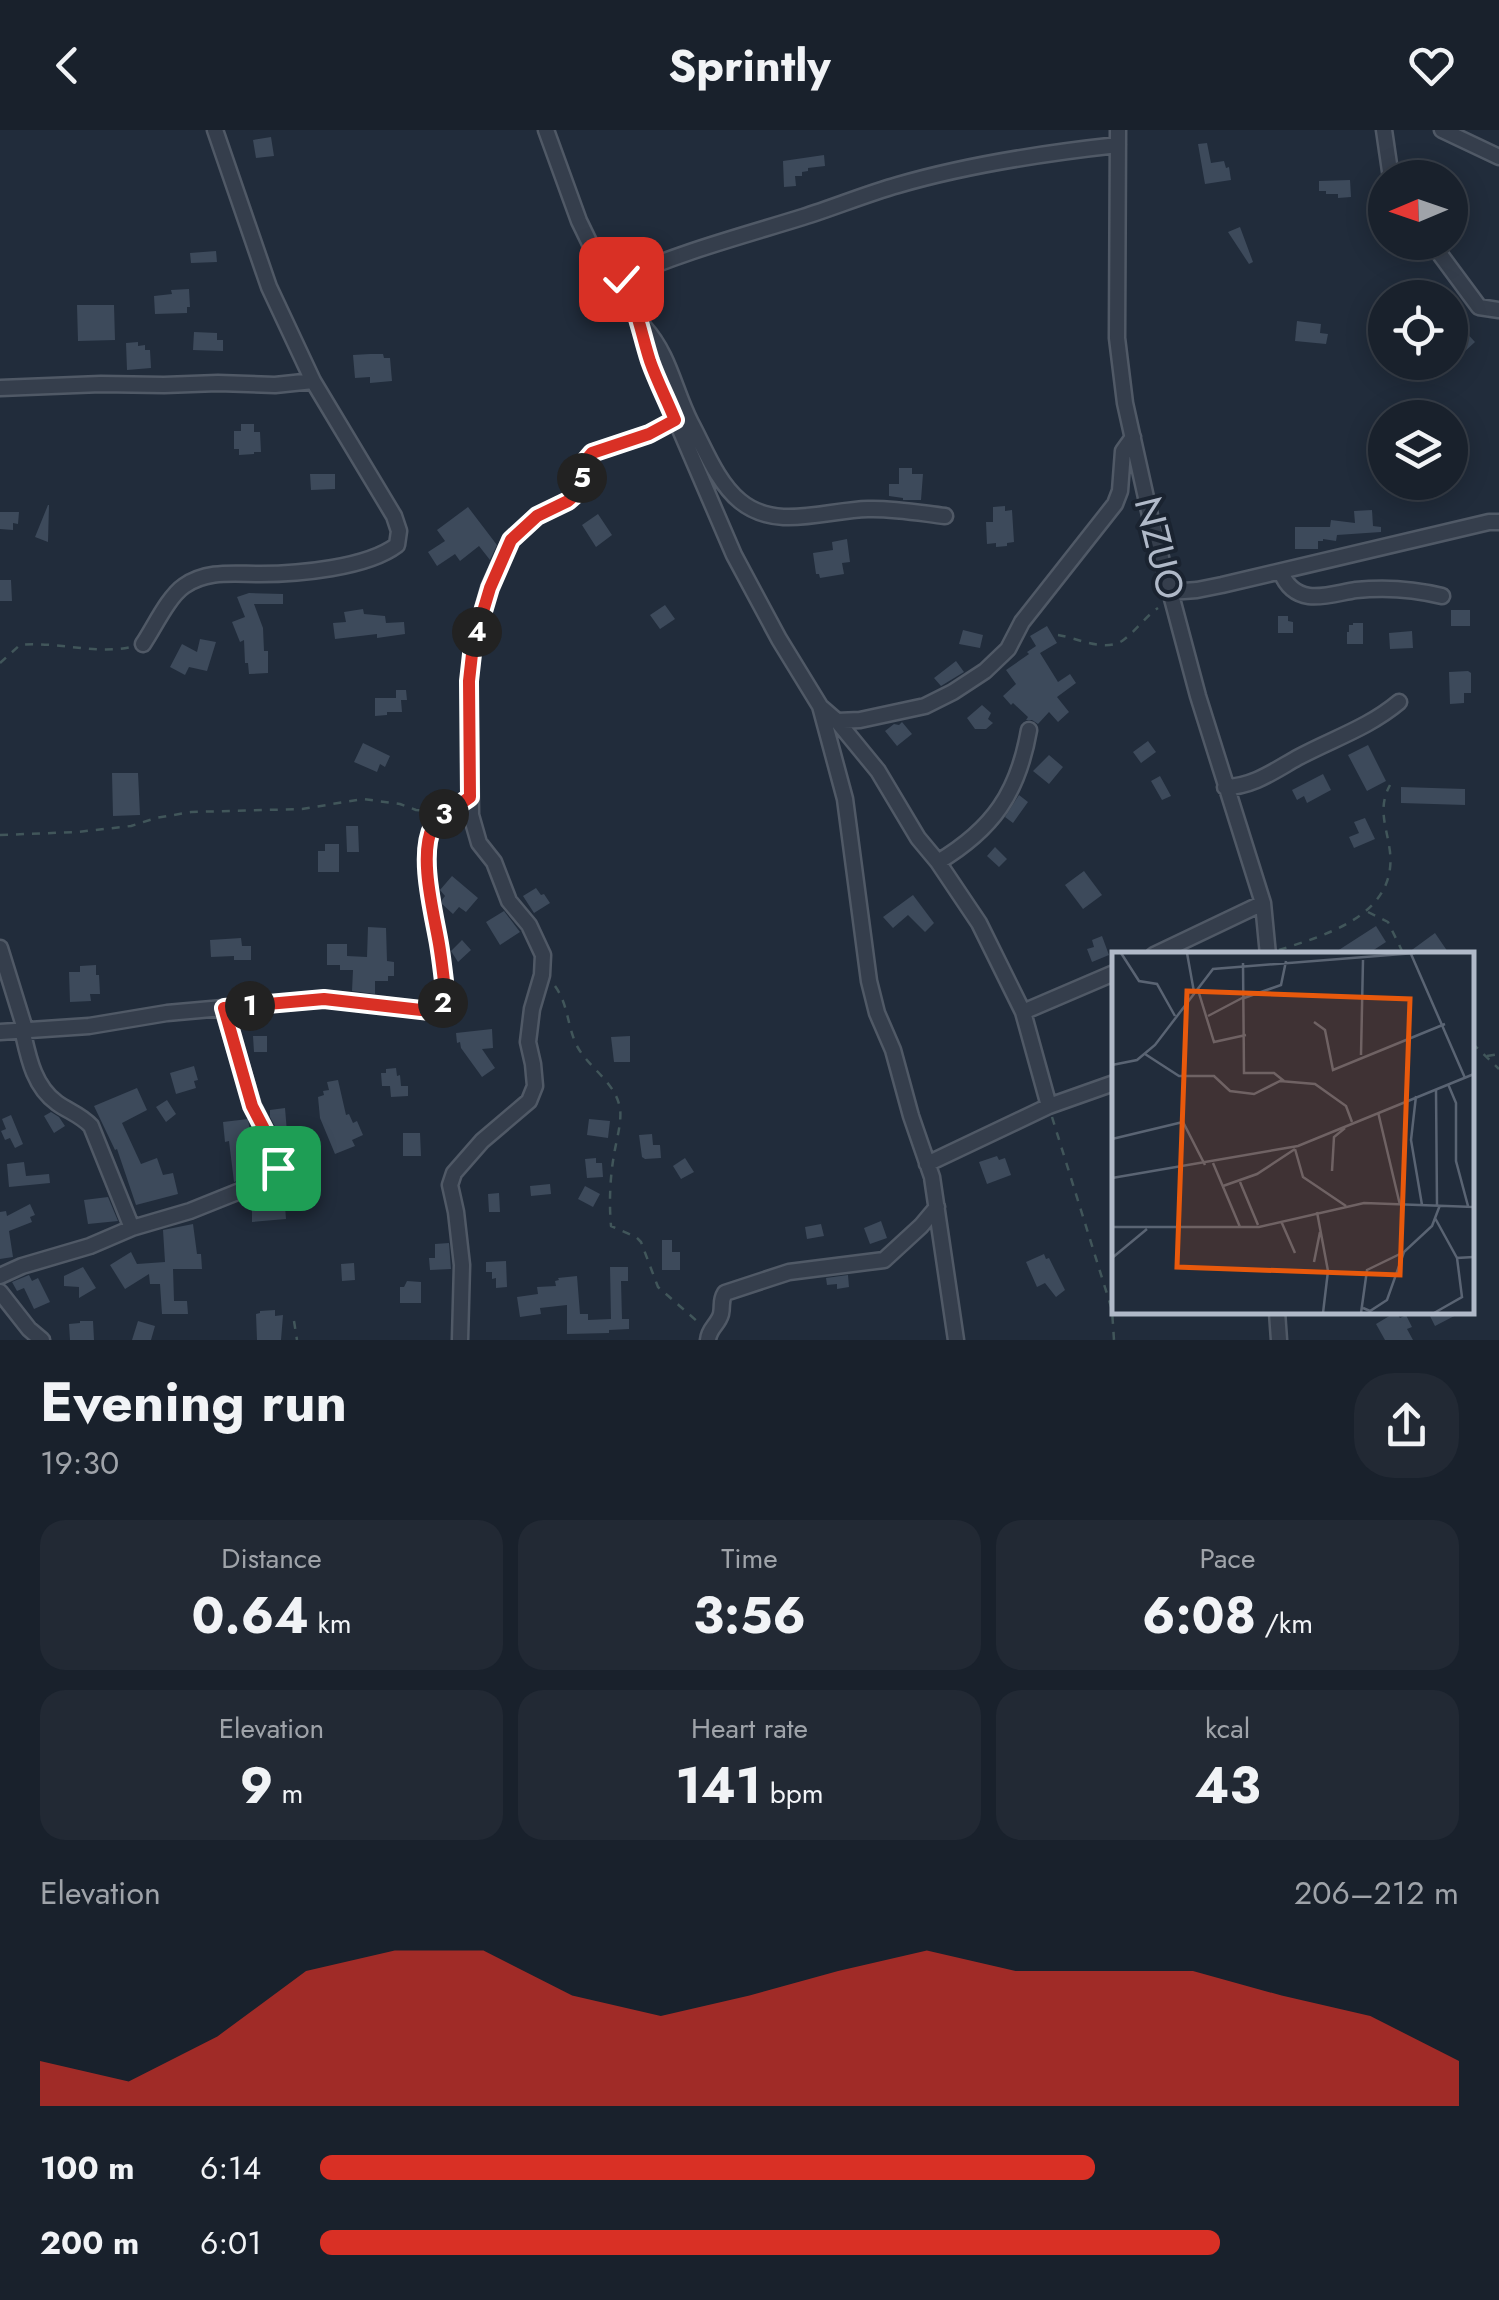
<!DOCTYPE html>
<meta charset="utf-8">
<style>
:root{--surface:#19212c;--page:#222934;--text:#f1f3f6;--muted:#9fa3a9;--line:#373e48;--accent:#d93025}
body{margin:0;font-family:Jost,sans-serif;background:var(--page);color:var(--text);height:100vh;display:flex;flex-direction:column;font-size:38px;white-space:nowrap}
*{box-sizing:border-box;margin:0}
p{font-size:32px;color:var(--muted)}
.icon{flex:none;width:55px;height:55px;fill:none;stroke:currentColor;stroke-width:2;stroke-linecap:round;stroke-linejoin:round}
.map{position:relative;height:1210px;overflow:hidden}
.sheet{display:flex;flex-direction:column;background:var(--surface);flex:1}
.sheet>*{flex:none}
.needle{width:65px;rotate:268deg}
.buttons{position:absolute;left:1368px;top:30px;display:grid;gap:20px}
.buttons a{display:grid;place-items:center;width:100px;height:100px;border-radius:50%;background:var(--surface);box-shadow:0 5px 25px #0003,0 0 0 2px var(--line);font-size:50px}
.pin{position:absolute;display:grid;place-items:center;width:85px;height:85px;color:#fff;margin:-42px;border-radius:20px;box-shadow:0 5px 15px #0006}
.km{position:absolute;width:50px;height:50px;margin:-25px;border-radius:50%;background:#222;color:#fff;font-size:28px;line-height:50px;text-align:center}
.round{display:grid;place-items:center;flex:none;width:105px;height:105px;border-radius:40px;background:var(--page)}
.summary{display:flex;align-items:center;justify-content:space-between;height:170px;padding:0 40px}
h1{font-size:55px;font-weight:700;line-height:75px}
.figures{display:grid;grid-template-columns:repeat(3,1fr);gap:15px;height:170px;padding:10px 40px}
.figures div{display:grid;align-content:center;border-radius:25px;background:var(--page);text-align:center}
.figures b{font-size:50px;font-weight:700}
.figures small{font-size:28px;font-weight:400}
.figures p{font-size:28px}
.chart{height:280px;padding:20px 40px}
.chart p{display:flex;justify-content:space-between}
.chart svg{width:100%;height:180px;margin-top:10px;fill:var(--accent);opacity:.7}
ul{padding:0 40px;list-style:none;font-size:32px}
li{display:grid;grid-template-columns:160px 120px 1fr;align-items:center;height:75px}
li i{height:25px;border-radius:12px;background:var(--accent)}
header{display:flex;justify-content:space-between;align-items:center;height:130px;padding:0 40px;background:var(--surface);font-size:45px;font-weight:700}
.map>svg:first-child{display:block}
.building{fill:#3d4a5b}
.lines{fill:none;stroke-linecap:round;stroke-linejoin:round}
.minor-casing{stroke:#505966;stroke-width:19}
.path{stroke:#41565a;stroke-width:2.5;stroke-dasharray:8 8;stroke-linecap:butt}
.minor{stroke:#353e4c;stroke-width:14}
.route-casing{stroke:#fff;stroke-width:20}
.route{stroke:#d93025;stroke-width:12}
.labels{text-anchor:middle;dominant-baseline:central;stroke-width:8;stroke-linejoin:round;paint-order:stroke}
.street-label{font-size:38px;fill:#b0b9c8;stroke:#1a2330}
.inset-road{fill:none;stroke:#5a6473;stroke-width:2.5}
.view{fill:#e8590c;fill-opacity:0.15;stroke:#e8590c;stroke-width:5}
.inset-edge{fill:none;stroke:#b0b9c8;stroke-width:5}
</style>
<header><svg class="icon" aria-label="back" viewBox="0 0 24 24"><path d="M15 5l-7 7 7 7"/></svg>Sprintly<svg class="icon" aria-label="heart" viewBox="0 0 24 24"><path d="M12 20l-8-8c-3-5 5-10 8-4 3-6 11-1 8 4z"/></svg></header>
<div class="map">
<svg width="1499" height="1210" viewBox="0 0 1499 1210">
<rect width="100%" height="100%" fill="#212c3b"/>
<path class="building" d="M271,7l3,19 -18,2 -3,-18z
M1207,13l4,20 13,-2 2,7 3,-1 2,13 -26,4 -7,-40z
M824,25l1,11 -17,2v3l-6,1v4h-7l1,10 -12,1 -1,-26z
M1350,50l1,17 -13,1v-4h-12v-3h-7v-10z
M1240,97l13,35 -4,2 -21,-32z
M216,121l1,11 -26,1 -1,-10z
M189,159l1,18h-3v6l-32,1 -1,-18 18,-2 -1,-4z
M77,175h37l1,35 -37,1z
M1297,191l24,3 -1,9 8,1 -2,10 -31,-3z
M1461,197l14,15 -25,23v-28z
M194,202l23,1v7h6v11l-30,-1z
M138,212v4l7,-1v5h5l1,18 -24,2 -1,-27z
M370,224h13l1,4h6l2,23 -22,2v-6l-15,1 -2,-23z
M241,294h13v8h6l1,20h-7v2l-15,1v-6h-5v-18h7z
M899,338h13v6h11l-2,26h-18v-2l-14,-2v-12h10z
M310,344h25v15l-24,1z
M48,375h1l-1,37 -13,-5z
M1005,376v5l7,-1 2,32 -7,1v3l-11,1v-4l-9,1 -1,-22h7v-15z
M468,377l29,38 -7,15 -11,-14 -19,15 -5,-7 -18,12 -9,-14 17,-11 -8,-11z
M1372,380l1,16 8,1v5l-44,3 -1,6 -13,-2v2h-5v8h-23v-22h35l1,-7 24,3 -1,-12z
M0,382h19l-1,12 -5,-1v7l-13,-1z
M598,384l14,21 -16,12 -14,-22z
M847,409l3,23 -8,1 2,11 -24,4 -1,-4h-3l-3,-21 20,-3 -1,-8z
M0,450h11l1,21h-12z
M249,463l34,1v10h-29l9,24 1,23h4v22l-19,1 -1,-11h-3l-1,-23 -4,2 -8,-20 13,-5 -8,-20z
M665,475l10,14 -15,10 -10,-14z
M363,479l1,5 21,2 1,7 18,-1 1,12 -28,4v-4l-42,5 -2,-16 13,-1 -2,-10z
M1451,480h19v16h-19z
M1278,486h10v5l5,1v11h-15z
M1353,493h10v21h-16v-12h2v-7h4z
M1047,496l10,17 -17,10 18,29 12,-8 6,9 -19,14 12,15 -11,10 -9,-10 -11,12 -6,-4h-6l2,-3 -15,-14 -2,2 -8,-9 13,-12 -10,-14 23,-16 -2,-2 9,-6 -6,-10z
M963,500l20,5 -3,13 -21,-4z
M1412,501l1,17 -23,1 -1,-16z
M200,509l16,3 -9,29 -18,-4 -4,8 -15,-8 12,-23 15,8z
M956,531l8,11 -23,14 -7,-8z
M1468,541l3,2v20h-7v10l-14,1 -1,-32z
M396,560h10l1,10h-6l1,12h-15v3l-12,1v-18h21z
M982,575l9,8 -3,6 5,4 -7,6h-11l-8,-11z
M902,592l10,12 -15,12 -12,-15 9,-7 5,1z
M1148,611l8,11 -15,11 -8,-11z
M363,613l27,13 -5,11 -5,-3 -3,8 -23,-10z
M1368,615l18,36 -19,10 -19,-36z
M1049,625l14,12 -14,17 -16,-13z
M112,643h26l2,42 -27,1z
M1323,644l8,16 -24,13 -3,-7 -7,4 -5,-10z
M1160,646l11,20 -9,4 -11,-19z
M1401,657l64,2v16l-64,-2z
M1019,665l9,7 -15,21 -8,-6z
M1365,688l10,21 -21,9 -5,-11 10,-4 -5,-11z
M346,696h12l1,26h-12z
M325,714h14v28h-21v-21h7z
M995,717l12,12 -8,8 -12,-11z
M1084,741l18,24 -19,14 -18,-24z
M452,746l26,22 -12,14 -7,-5 -6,7 -11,-10v-4l3,-4 -5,-6z
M536,758l5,7 3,-1 6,9 -16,10 -11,-17z
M913,765l21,28 -9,9 -17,-17 -15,13 -10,-11z
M504,781l16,21 -20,13 -14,-23z
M1376,796l10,16 -20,13h-35z
M368,797l18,1 1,33 7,1v14h-6v5h-13v13l-23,-3 1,-21h-13v-5h-13v-21h20v12l20,1z
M1435,803l15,22h-45z
M1102,806l7,19 -17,7 -5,-13 7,-2 -2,-7z
M241,808l1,8h9v14h-17v-4l-23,1 -1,-17z
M462,810l9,10 -13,12 -7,-11z
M96,835v10h3l1,19h-10l1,7 -21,1 -1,-30h11v-6z
M492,899l1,19 -11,1 13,19 -13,9 -21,-29 -1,-6 -3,1 -1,-10z
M253,906h14v16h-13z
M630,906v26h-16l-3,-25z
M194,936l4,14 -4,1 2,7 -20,6 -6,-21z
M396,938l1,8 3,-1 1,11h7v10l-17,1 -1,-11h-8l-1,-13h5v-4z
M338,950l8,35 3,-1 4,9 4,-2 6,14 -11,5 3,6 -20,8 -15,-36 -2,-21 6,-2 -1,-4 6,-1 -2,-8z
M137,958l10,22 -25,13 19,41 16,-6 6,17 10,-2 5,21 -42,11 -19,-56 -2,1 -21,-44z
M167,970l9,14 -10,8 -10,-15z
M285,978l2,24h-9l-8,-15v-7z
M51,982l8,5 6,9 -11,7 -10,-17z
M11,985l12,29 -8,4 -5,-10 -5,2 -4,-9 5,-2 -4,-10z
M248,989l6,39 -9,1 2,18 -13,5 -5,-41 -4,1 -2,-20z
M589,989l21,2 -2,17 -21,-3z
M403,1003h17l1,23h-18z
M652,1004l1,11h7l1,13 -16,1 -3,-2 -3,-22z
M997,1026l2,4 6,-2 6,17 -24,9 -8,-22z
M596,1028v5h6l1,14 -16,1 -2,-19z
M685,1028l9,14 -13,7 -8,-13z
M24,1032l2,14 23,-2 1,9 -41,4 -2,-23z
M550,1054l1,10 -20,2 -1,-10z
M585,1056l15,8 -7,13 -15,-8z
M499,1063l1,19h-11l-1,-18z
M108,1067l10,24 -30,3 -4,-24z
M30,1074l5,11 -5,2 2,5 -23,9 4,26 -13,2v-47l6,-1 1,5z
M285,1076l1,13 -34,3v-14z
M881,1091l6,17 -17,6 -6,-16z
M193,1094l4,30h4l1,15h-29l1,32h13l1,13h-26l-2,-30h-10l-1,-10 -24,15 -15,-24 21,-13 6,12 28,-2 -2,-32z
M821,1094l3,12 -17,3 -2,-12z
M662,1110h10v12h8v18h-18z
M449,1113l2,26 -21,1 -1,-12h6v-14z
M1044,1124l2,5 3,-1 16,32 -9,7 -11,-14 -8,4 -11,-25z
M506,1131l1,26 -11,1v-10l-4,1v-7h-6v-10z
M354,1133l1,17 -13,1 -1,-17z
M83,1137l13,21 -17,10v-11l-15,-1v-10z
M610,1137h18v14h-7l1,38h7v10l-20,1v3l-42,1v-29l-27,3 1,6 -21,3 -3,-20 21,-3 -1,-7 19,-1 -1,-5 4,-1 -1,-2 19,-2 3,38h8v6l23,-1z
M29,1145l3,6 6,-3 12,24 -16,7 -10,-21 -7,3 -5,-9z
M848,1145l1,12 -12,2v-5l-10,1 -1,-7z
M407,1151l14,1v21h-21v-16h4z
M275,1180v6l8,-1 -2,25h-24l-1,-26 4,-1v-2z
M1396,1182l4,6 6,-3 6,12 -5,2 6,11h-28l-9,-16z
M1428,1182h34l-27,14z
M80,1191h13l1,19h-24l-1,-16 11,-1z
M138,1191l17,5 -4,14h-19z"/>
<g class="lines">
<defs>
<path id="minor" d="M546,0l33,91 15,31 11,14 16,13 8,14 11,29 11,40 83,193 45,84 41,67 25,93 24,182 8,32 16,37 18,66 21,61 24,163
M1118,0l-1,208 8,65 26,117 47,176 65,207 5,52
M1384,0l7,48
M1442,0l57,27
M1431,112l48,65 20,3
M621,149c59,-27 121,-43 182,-62 32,-10 63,-23 95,-32 72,-21 146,-32 220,-40
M644,197c26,29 30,63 47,96 14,26 26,59 49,78 36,30 86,9 128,8 25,-1 52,4 77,7
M0,258l101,-4 63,1 54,-2 57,2 38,-4
M1281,442c5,13 14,22 28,24 15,2 33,-4 47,-6 29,-3 58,-1 86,6
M1170,462l27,-2 25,-5 267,-63h10
M143,514c11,-16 25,-47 41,-58 23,-16 49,-12 76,-12 38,0 107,-6 137,-29l2,-14 -5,-15 -81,-135 -44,-94 -54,-157
M822,578l15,13 41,50 40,67 20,24 41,61 44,89 26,94
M837,591l23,-1 65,-14 28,-14 32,-21 23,-22 14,-27 93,-118 5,-13 3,-40 10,-14
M1225,657c27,0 49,-16 72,-29 35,-19 71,-30 102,-56
M938,732c55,-33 80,-69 91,-132
M0,818l25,81
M1154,825l109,-52
M1023,882l91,-39
M22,899c6,26 11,57 35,74 11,8 24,12 34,23l41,102
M0,902l89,-6 78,-13 157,-14 106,12 10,-5 6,-7c-2,-18 -4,-37 -7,-55 -5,-30 -21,-89 -6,-118 7,-13 25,-20 37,-29
M927,1034l122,-58 65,-23
M0,1146l22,-10 68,-20 42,-18 58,-17 80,-32 8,-11 -1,-14 -24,-48 -30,-98
M0,1162l29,37 13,11
M1277,1182l2,28
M460,1210l2,-75 -6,-53 -6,-27 4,-12 28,-32 47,-40 6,-15 -2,-22 -5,-22 4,-33 10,-34 1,-20 -14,-30 -20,-24 -15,-39 -15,-19 -8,-28 -2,-134 4,-36 16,-57 22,-49 26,-23 31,-15 8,-7 10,-34 6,-7 57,-19 26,-14
M708,1210c1,-12 10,-15 13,-26 2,-9 -1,-13 4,-21l64,-21 95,-12 37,-34 16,-19"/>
</defs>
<use href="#minor" class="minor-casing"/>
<path class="path" d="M1058,505c19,3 46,17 64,6 13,-9 23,-24 36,-33
M0,533l20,-18c38,-4 75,10 111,2
M0,705l77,-3 54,-6 25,-8 35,-6 111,-3 61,-10 37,5 16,6 12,1
M1368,782l20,10 16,33
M1279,820c47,-15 118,-35 111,-98 -3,-25 -13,-43 0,-67
M555,856c13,18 12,38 21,58 11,23 39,37 44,64 2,15 -4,33 -6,47 -4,22 -5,48 -3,71l25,11 5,5 17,45 40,35
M1472,913l27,26
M1487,926l12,-2
M1052,987l60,193 2,30
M294,1191l3,19"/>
<use href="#minor" class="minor"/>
</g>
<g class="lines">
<defs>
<path id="route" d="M278,1038l-1,-14 -25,-48 -28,-98 100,-9 106,12 10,-5 6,-7c-2,-18 -4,-37 -7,-55 -5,-30 -21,-89 -6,-118 7,-13 26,-20 37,-29l-1,-116 4,-36 17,-57 21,-48 26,-24 31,-15 8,-7 10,-34 6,-7 57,-19 26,-14c-8,-20 -18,-39 -25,-59 -9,-28 -13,-56 -29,-82"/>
</defs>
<use href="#route" class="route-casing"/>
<use href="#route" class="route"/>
</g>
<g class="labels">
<g class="street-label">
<text transform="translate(1160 418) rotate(76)">NZUO</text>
</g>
</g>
<g transform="translate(1112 822)">
<rect width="362" height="362" fill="#212c3b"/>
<path class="inset-road" d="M9,1l18,28 18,3 18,32M75,1l7,39M299,2l54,124M131,11l1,110h30l10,8M86,38l16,52 32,-7M132,46l37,-13 5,-24M96,64l36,-19M202,70l11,8 8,40 112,-46M33,102l34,22h35l16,15 24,3 26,-13 35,3 31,22 6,16M249,103l2,-95M0,113l25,-5 18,-15 58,-76 202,-16M336,132l8,19v58l12,45M324,137l1,116M304,144l-5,44 11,65M266,160l22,93M0,187l71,-17 22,43M183,197l8,28 43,29M101,211l27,64M220,219l2,-34 11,-9M0,226l186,-32 176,-72M128,230l18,43M111,234l34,-12 38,-25M205,260l11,59 -5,42M323,266l22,40M169,269l14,32M0,275h147l105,-24 110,4M0,306l35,-29M202,310l6,-30M251,356l7,3 17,-11 17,-48M249,361l6,-43 37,-18 28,-26 8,-21M322,361l28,-16 -5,-39 17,-1"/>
<path class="view" d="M75,39l223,8 -10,276 -223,-8z"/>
<rect width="362" height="362" class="inset-edge"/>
</g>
</svg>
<div class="buttons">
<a><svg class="needle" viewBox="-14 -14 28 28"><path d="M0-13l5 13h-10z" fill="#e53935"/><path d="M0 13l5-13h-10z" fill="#9fa3a9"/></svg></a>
<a><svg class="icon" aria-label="locate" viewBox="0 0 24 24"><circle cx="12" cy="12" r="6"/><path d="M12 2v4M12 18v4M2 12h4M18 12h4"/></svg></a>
<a><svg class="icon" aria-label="layers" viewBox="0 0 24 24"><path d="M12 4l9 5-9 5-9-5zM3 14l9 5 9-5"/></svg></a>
</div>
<div class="pin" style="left:278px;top:1038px;background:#1e9e55"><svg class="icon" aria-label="arrive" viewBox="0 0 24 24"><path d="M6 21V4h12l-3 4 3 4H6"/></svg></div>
<div class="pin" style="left:621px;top:149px;background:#d93025"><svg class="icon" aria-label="check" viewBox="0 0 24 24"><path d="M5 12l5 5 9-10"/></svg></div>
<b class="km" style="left:250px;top:876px">1</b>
<b class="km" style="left:443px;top:873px">2</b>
<b class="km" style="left:444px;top:684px">3</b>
<b class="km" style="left:477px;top:502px">4</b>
<b class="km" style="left:582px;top:348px">5</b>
</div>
<section class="sheet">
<div class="summary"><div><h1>Evening run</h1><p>19:30</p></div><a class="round"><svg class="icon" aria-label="share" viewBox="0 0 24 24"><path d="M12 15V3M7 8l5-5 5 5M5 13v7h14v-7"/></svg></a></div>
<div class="figures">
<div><p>Distance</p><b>0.64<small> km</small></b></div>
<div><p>Time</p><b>3:56</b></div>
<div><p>Pace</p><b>6:08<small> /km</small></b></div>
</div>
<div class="figures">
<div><p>Elevation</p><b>9<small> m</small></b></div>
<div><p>Heart rate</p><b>141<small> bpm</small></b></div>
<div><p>kcal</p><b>43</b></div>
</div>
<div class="chart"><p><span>Elevation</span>206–212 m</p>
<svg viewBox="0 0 160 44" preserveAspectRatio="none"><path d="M0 44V33L10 38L20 27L30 11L40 6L50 6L60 17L70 22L80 17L90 11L100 6L110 11L120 11L130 11L140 17L150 22L160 33V44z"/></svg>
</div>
<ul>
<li><b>100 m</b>6:14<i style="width:68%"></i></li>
<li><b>200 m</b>6:01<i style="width:79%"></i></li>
</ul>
</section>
